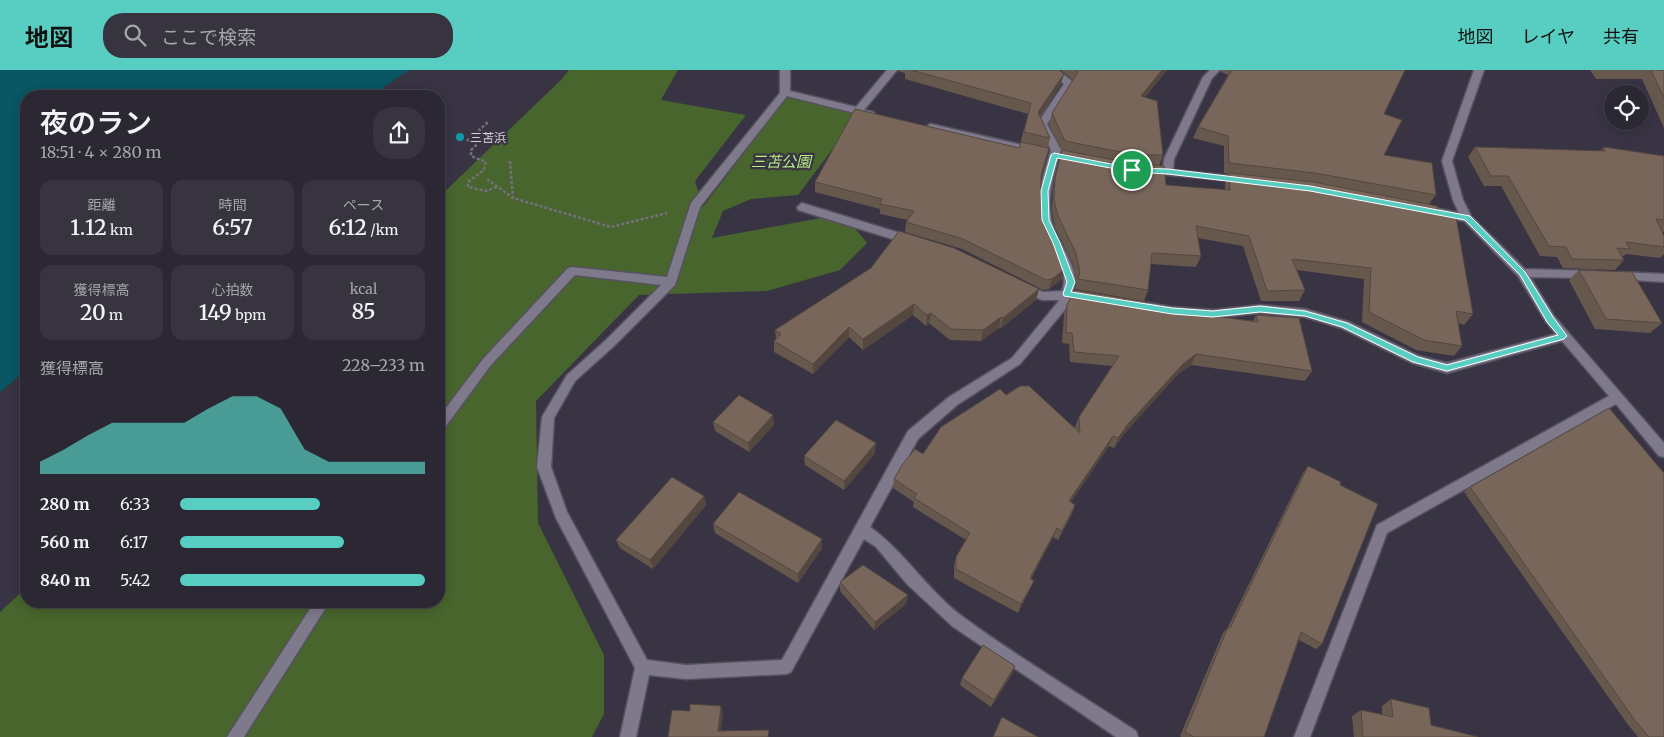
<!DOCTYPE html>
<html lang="ja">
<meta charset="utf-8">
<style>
:root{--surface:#2b2733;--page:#37333f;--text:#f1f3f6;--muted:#a6a5ac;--line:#47444e;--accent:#57cec1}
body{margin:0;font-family:Merriweather,"Noto Sans JP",serif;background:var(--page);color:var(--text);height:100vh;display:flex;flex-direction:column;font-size:19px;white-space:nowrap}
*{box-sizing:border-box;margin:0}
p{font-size:16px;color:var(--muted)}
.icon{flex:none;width:28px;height:28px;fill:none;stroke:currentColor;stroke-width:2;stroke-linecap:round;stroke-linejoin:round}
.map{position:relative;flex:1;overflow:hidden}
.panel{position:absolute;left:20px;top:20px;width:425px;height:518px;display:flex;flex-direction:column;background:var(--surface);border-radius:20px;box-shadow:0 2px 12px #0003,0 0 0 1px var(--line)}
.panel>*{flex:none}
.tools{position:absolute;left:1604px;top:15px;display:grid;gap:10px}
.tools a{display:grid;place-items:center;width:45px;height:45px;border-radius:50%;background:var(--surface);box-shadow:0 2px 12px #0003,0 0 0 1px var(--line);font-size:25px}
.pin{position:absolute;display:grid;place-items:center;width:42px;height:42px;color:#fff;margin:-21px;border:2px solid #fff;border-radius:50%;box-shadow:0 1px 5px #0007}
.round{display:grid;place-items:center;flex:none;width:52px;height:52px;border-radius:20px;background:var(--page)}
.overview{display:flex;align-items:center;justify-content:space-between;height:85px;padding:0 20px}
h1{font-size:28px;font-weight:600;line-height:38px}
.metrics{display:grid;grid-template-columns:repeat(3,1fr);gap:8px;height:85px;padding:5px 20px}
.metrics div{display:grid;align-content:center;border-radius:12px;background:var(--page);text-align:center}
.metrics b{font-size:21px;font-weight:600}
.metrics small{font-size:14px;font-weight:400}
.metrics p{font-size:14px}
.chart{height:140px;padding:10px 20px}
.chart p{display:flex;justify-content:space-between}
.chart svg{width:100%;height:90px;margin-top:5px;fill:var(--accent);opacity:.7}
ul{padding:0 20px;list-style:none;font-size:16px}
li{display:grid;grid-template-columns:80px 60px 1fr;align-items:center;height:38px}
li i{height:12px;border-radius:6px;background:var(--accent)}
header{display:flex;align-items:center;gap:30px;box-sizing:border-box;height:70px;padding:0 25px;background:var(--accent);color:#111}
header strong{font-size:24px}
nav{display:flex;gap:28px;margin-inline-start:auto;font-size:18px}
.search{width:350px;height:45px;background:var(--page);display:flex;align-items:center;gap:12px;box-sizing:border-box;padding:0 18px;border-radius:20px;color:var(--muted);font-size:19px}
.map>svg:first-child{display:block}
.green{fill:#48652d}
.water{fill:#095664}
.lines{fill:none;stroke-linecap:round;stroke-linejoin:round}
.street-casing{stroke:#56525f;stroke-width:3}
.path{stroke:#75707e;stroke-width:2.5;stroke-dasharray:3 2;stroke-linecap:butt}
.street{fill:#7f798c;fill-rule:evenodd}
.wall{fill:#67584e}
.shaded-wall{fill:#544740}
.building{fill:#78665b;stroke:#544740}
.route{fill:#57cec1;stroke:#fff;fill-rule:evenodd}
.culture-dot{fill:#0f9aa8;stroke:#393444;stroke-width:2}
.labels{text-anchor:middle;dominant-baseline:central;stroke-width:4.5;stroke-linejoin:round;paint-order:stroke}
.far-poi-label{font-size:12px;fill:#d4d1db;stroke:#393444;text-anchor:start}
.park-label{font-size:15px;font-style:italic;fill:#b6ed83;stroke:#393444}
</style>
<header>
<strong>地図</strong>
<div class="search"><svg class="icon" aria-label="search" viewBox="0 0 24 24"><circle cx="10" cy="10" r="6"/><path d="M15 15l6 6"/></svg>ここで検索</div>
<nav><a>地図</a><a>レイヤ</a><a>共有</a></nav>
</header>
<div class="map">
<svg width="1664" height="667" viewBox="0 0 1664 667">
<rect width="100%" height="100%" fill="#393444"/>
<path class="green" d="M569,0h109l-17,30 85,15 -51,66 8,26 84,-111 72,18 -61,81 -47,4 -28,12 -11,27 131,-24 24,29 -27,27 -73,21 -128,4 -103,106 2,122 66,132v59l-12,23h-592v-125l26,-24v13h413v-404l122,-117z"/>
<path class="water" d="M0,0h409l-38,26h-345v274l-26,22z"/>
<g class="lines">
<defs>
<path id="street" d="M780,0h10v21l66,16 31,-37h10l-33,40 9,2 2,2 -5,3 -83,-21 -87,111 -25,78 -61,61 -39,35 -21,37 -3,49 16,45 80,148 39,5 96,-5 126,-229 41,-34 63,-39 46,-56 1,-2h-17l-23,-10 -2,-3 6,-4 20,9 19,-1c9,-24 -17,-49 -21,-73 -5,-24 3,-45 10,-68l-14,-26 27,-40 -17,-14h11l16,13 -27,41 14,26c-7,23 -14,44 -10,68 4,23 31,50 22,73l6,4 -2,3 -7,1 -3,8 -47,57 -63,41 -39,34 -48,88c35,25 58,64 93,90 56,41 115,76 173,114l2,6h-22l-164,-111 -45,-42 -31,-37 -12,-8 -73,133 -5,2 -100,5 -37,-4 -13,62h-16l15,-69 -79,-150 -19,-51 5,-50 25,-42 39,-35 55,-55 -86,-10 -84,90 -48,65 -4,1v-14l44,-58 85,-91 4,-1 95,10 24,-74 89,-110z
M1210,0h10l-8,8 -38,81 -1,11 70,7 5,3 -1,2 -102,-9 -1,-2 5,-3 14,1 1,-10 39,-82z
M1474,0h10l-32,91 11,39 8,16 54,53 71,2 2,3 -2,3 -4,1 -62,-1 24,39 110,127v14l-5,-1 -43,-52 -229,129 -77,204h-16l83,-212 232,-129 -47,-55 -115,32 -35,-10 -71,-35 -36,-11 -45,-4 -47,5 -41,-3 -42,-7 -6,-4 6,-4 42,7 41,3 47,-5 45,4 44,13 70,34 28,7 109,-29 -10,-12 -28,-46 -54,-55 -43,-8 -5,-4 5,-4 38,8 -6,-13 -11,-39z
M931,54l105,24 5,3 -5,3 -108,-25v-4z
M802,133l114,35 1,3 -5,4 -114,-35 -1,-3z
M1620,202l44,2v8l-48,-3 -2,-3z
M315,531h15l-86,136h-17z"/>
</defs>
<use href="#street" class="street-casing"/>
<path class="path" d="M479,61l9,3 -17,16v6l15,6 -2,8 -16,12v5l18,4 11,-4
M467,71l21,-19
M510,91l3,37
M487,109l26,19 98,29 56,-14"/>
<use href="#street" class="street"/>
</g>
<path class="wall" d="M898,0h161l2,14 -21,33 10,21 -9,40v21l3,18 18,62 -13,10 -6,1 -81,-41 -57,-17 1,-10 2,-2 -28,-6v-5l-65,-17v-10l204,-34 9,-34 -123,-35v-6l-7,-2z
M1061,0h106l-22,27 18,58 -4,11 7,19 59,5v-7l4,-9 -5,-1v-27l-31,-8 5,-11 30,-52 -7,-3v-2h184l-21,44v41l52,40 -7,9 9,10 35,100 -9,11 -6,-2 4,23 -8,10 -38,-6 -54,-28 2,-43 -67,-9 8,20 -6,11h-38l-18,-55 -45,-8 3,18 -5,11 -45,-3 -3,26 -4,11 -69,-12 1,-7 -3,-18 -18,-37 -3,-16 1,-22 9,-38 -13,-27 3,-11 21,-33z
M1590,0h74v58l-22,-49h-46z
M1475,77l126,4 3,-4 60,9v76h-2l2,4v18l-4,4 -34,-4 -4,3 2,3 -9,10 -52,-2 -6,-11 -17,-1 -39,-70h-17l-16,-29z
M871,198l168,21 -3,11 -36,29 -1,-1 -18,13 -31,-1 -21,-17 -3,3 -13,-11 -50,35 -14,-13 -36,37 -39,-22v-11l2,-2 -1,-9z
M1579,200l83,53 -12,10 -55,-4 -26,-49z
M1067,234l79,3 107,14 3,-6 56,56 -7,10 -114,-16 -13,9 -54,60 -10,14 -5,-2 -38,56 4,3 -3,9 -14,26 -5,-3 -22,42 -1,10 -12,24 -64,-35v-12l2,-9 10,-17 -53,-33 1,-5 -21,-14 1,-9 29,-25 83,-59 70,33 -1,-1 4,-10 33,-51 -42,-4 -1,-18 -7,-1 2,-29z
M713,352l61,3 -25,27 -34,-21z
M875,383l-31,37 -39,-25 -1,-9z
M1308,396l32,19 -18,159 -6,5 -17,-9 -35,97h-83l-1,-1 43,-103 5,-6 75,-154z
M1470,417l194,250h-26l-12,-15 -162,-230z
M704,426l2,9 -53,64 -33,-21 -4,-8z
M713,454l109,24 -24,35 -83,-50z
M840,512l67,21 -33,27 -34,-39z
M1015,596l-3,8 -21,33 -31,-22 2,-7z
M1391,629l40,26 47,12h-124l-2,-21 9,-6 21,5v-9z"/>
<path class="shaded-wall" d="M1162,0h5l-29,37 3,-11z
M1064,4l-3,10 -26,39 3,-11z
M1065,199l-3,10 -13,10 3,-10z
M1039,219l-3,11 -36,29 3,-11z
M914,234l-1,11 -50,35v-11z
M931,243l-2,10 -3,3 1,-11z
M1001,247l-2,11 -18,13 2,-11z
M849,257v10l-36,37v-10z
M1196,284l-5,11 -13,9 -54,60 -10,14 4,-10 10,-14 55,-60z
M773,345l1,10 -25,27 -1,-9z
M1113,366l-4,10 -44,65 4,-10z
M876,373l-1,10 -31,37v-9z
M704,426l2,9 -53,64 -3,-9z
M1075,435l-3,9 -14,26 4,-9z
M1057,458l-4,9 -27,50 4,-9z
M822,469v9l-24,35v-9z
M1034,511l-16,32 3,-9z
M908,525l-1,8 -33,27 1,-8z
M1015,596l-3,8 -21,33 3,-7z
M721,636l2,6 -3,25 -2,-6z"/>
<path class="building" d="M911,0h148l5,4 -26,38 12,26 -26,-6 7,-29z
M1076,0h86l-21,26 16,5 6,54h-27l-71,-14 -13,-28 26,-41z
M1232,0h173l-21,44 18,6 -18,35 48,8 4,32 -121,-22 -86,-10 -1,-27 -30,-9z
M1651,0h13v28z
M855,39l164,39 2,-6 28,6 -8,28v23l3,18 17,37 4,15 -13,10 -6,1 -83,-41 -57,-17 8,-11 -34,-7 2,-5 -67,-17z
M1475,77l130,4 -1,-4 60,9v64l-8,-1 8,17v11l-38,-5 4,7 -13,-1 7,12 -52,-1 -6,-12 -17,-1 -41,-70h-17z
M1062,80l73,14 29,2 2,19 64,5 -1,-17 85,9 123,24 1,8 18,3 17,97 -17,-3 6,35 -38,-6 -55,-28 2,-44 -79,-9 13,31 -38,1 -18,-55 -53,-10 5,30 -49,-3 -4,37 -70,-11 2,-7 -4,-19 -18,-37 -4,-16 1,-22z
M899,161l55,17 85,41 -36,29 -2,-1 -18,13 -32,-1 -20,-16 -4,2 -13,-11 -51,35 -14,-12 -36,37 -39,-23 7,-7 -6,-4 96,-62z
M1579,200l53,2 30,51 -56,-4z
M1075,220l72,12 -1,5 112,15 -2,-7 43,3 13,53 -116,-17 -13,10 -55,60 -10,14 -5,-2 -44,65 6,4 -13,26 -5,-3 -27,50 4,3 -13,23 -65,-35v-12l14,-24 -56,-35 3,-4 -23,-15 8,-14 13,-16 8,5 18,-27 59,-38 6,6 14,-9h9l51,47 -1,-16 40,-61 -45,-4 -2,-19h-6l1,-29z
M739,325l34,20 -25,28 -35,-21z
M1609,338l55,65v264h-15l-15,-18 -164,-232z
M836,350l40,23 -32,38 -40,-25z
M1308,396l33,16 -1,3 38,19 -56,140 -21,-12 -37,105h-70l-9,-5 43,-105 2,1z
M672,407l32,19 -54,64 -34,-20z
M739,422l83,47 -24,35 -85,-50z
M863,495l45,30 -33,27 -35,-40z
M983,575l32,21 -21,34 -32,-22z
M1391,629l38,9 2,17 47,12h-115l-2,-27 32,7z
M690,634l31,2 -3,25 51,-1 -1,7h-100l4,-27 18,1z
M1002,647l36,20h-45z"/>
<path class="route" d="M1054,83l78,15 36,1 142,17 160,30 55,56 28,45 14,19 -3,3 -117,32 -34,-9 -71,-35 -37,-11 -45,-4 -47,5 -41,-3 -108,-18 -1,-2 4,-12 -14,-39 -11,-23 -1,-29 10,-36zM1057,88l75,14 36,2 142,17 155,29 55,55 27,47 11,13 -111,30 -29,-8 -71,-34 -42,-12 -45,-5 -47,5 -41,-3 -101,-16 4,-10 -15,-39 -11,-23 -1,-29z"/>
<circle class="culture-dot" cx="460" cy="67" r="5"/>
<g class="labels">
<g class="far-poi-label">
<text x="470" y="67">三苫浜</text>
</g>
<g class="park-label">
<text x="781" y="91">三苫公園</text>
</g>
</g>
</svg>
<div class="tools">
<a><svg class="icon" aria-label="locate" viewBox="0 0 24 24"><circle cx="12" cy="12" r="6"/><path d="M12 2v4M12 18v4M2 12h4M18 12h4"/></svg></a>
</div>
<div class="pin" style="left:1132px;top:100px;background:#1e9e55"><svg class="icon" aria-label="arrive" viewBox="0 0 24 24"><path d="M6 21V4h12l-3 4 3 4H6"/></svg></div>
<section class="panel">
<div class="overview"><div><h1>夜のラン</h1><p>18:51 · 4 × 280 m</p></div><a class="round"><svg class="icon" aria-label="share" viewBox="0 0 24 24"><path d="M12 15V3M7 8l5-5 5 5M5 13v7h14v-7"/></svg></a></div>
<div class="metrics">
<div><p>距離</p><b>1.12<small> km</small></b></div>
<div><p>時間</p><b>6:57</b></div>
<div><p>ペース</p><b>6:12<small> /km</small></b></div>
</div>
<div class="metrics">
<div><p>獲得標高</p><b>20<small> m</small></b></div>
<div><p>心拍数</p><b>149<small> bpm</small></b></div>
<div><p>kcal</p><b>85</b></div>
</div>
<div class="chart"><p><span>獲得標高</span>228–233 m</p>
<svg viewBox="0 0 160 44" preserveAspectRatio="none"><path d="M0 44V38L10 32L20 25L30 19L40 19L50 19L60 19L70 12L80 6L90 6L100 12L110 32L120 38L130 38L140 38L150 38L160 38V44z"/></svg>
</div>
<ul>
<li><b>280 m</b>6:33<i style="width:57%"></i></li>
<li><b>560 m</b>6:17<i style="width:67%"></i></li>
<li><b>840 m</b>5:42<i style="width:100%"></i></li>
</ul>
</section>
</div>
